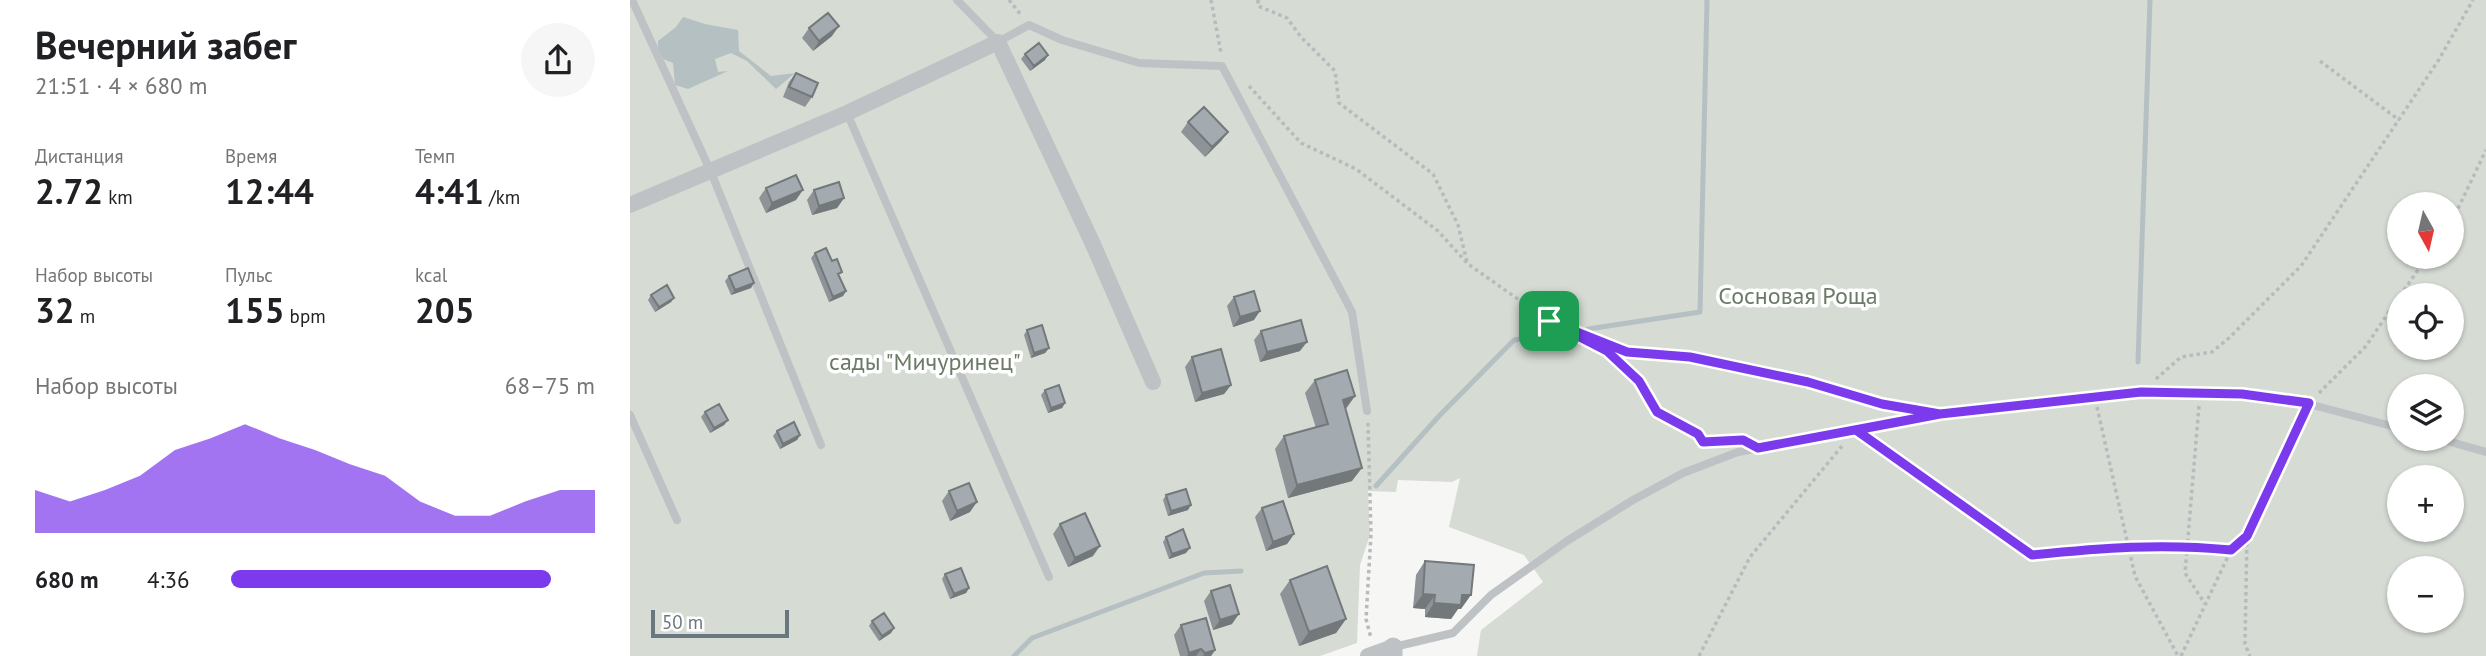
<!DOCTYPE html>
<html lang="ru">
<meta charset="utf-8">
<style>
:root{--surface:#fff;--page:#f6f6f6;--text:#202124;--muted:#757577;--accent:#7c3aed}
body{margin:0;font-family:"PT Sans",sans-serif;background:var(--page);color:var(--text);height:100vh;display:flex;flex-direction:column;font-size:26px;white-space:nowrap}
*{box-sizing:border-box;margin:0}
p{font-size:23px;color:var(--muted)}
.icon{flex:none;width:38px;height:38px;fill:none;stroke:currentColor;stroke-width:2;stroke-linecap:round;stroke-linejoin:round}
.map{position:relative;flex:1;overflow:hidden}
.drawer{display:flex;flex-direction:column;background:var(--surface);width:630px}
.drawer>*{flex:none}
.needle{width:46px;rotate:172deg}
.tools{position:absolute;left:1757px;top:192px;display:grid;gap:14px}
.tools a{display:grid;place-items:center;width:77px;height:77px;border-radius:50%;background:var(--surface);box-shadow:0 2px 5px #0004;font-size:35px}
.scale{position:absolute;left:21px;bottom:18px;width:138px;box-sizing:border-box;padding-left:7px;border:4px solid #697781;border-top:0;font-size:19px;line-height:24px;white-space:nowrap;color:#697781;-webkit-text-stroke:5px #fff;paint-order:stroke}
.pin{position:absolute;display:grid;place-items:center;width:60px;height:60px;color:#fff;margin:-30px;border-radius:14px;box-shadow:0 4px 10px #0006}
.round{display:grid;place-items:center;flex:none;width:74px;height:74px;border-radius:37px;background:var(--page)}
.overview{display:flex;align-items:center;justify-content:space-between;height:119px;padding:0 35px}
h1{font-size:38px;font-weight:700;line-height:52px}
.metrics{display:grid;grid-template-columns:repeat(3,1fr);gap:10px;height:119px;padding:7px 35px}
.metrics div{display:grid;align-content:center}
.metrics b{font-size:35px;font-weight:700}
.metrics small{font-size:19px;font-weight:400}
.metrics p{font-size:19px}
.chart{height:196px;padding:14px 35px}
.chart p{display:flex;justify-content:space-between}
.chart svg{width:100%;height:126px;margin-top:7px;fill:var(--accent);opacity:.7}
ul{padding:0 35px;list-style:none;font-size:23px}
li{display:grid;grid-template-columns:112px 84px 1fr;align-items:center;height:52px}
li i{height:18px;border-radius:9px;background:var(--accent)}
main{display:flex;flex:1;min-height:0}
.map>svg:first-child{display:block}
.green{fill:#d6dbd4;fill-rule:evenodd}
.water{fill:#b5c0c3}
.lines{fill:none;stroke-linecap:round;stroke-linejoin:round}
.stream{stroke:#b5c0c3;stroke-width:5}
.path{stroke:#b8bbbd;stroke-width:3.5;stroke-dasharray:3.5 3.5;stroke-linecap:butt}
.service{stroke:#bec2c5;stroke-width:8}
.minor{stroke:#bec2c5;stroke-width:16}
.tertiary{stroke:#bec2c5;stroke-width:19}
.wall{fill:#8d9397}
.shaded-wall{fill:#73787b}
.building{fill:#a4abb0;stroke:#73787b;stroke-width:2}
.route-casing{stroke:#fff;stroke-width:14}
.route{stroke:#7c3aed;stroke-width:9}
.labels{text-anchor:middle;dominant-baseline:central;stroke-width:7;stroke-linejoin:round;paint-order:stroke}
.park-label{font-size:24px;fill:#6b7967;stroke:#fff}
</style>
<main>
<section class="drawer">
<div class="overview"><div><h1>Вечерний забег</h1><p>21:51 · 4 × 680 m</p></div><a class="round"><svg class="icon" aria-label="share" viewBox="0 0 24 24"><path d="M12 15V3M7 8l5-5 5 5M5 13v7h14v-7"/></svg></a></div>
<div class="metrics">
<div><p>Дистанция</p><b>2.72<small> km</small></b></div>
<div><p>Время</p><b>12:44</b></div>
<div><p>Темп</p><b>4:41<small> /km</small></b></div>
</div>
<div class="metrics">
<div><p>Набор высоты</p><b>32<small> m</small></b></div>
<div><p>Пульс</p><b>155<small> bpm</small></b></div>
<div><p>kcal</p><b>205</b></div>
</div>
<div class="chart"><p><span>Набор высоты</span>68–75 m</p>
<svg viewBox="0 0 160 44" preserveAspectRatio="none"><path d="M0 44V29L10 33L20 29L30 24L40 15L50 11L60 6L70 11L80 15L90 20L100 24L110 33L120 38L130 38L140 33L150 29L160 29V44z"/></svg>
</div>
<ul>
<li><b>680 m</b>4:36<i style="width:88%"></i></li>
</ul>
</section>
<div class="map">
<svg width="1856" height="656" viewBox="0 0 1856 656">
<rect width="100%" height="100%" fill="#f6f6f4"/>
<path class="green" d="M0,0h1856v656h-1009l4,-26 62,-48 -19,-27 -75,-28 11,-49 -8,4 -54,-2 -2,12 -28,-1 2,44 -10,30 -3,78 -37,13h-690zM1769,205h53v52h-53zM1769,296h53v52h-53zM1769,387h53v52h-53zM1769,478h53v52h-53zM1769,569h53v52h-53z"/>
<path class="water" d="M53,17l22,7 33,6 1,21 32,25 24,-3 -19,16 -29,-28 -16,-8 -16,6 3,13 10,-1 -40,18 -13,-4 -2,-22 -15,-6v-16l18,-14z"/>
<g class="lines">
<path class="stream" d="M958,329l112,-17 7,-312
M1508,362l12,-362
M746,486l64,-71 74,-75 47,-7
M384,656l18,-18 172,-65 37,-2"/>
<path class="path" d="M379,0l12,15
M581,0l10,53
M628,0v6l29,12 14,19 34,34 4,32 94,71 25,51 9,37
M1690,61l79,59
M619,86l52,57 55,26 82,62 30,33 81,57 78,31 63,5 118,25 92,25
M1822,221l34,-71
M1770,296l27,-39
M937,330l40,21 32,30 18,31 40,22 6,8 25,-1
M1526,379l25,-22 31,-5 17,-14 72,-72 137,-205 35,-61
M1689,393l47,-47 33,-49
M1569,406l-14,167 20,31
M1467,407l38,169 43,80
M738,423l3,111 -5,85 5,19
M1241,441l161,114c70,-7 129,-12 199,-5
M1617,536l-2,108 5,12
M1069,656l51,-99 92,-111
M1551,656l50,-106 16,-14 56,-120"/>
<path class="service" d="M2,0l79,172 110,273
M327,0l41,42 31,-17 33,15 77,23 83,3 130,246 15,99
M217,113l202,464
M0,415l47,105
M1810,439l46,13
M764,647l59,-14 38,-38 76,-54 66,-41 50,-27 55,-21 202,-38 201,-22 101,2 52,6 105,28"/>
<path class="minor" d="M0,205l217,-92 151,-71 94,200 61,140
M738,656l25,-9"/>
<path class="tertiary" d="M763,647v9"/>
</g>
<path class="wall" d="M179,28l23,8 -19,15 -11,-13z
M395,54l20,6 -15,11 -9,-12z
M166,73l16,24 -7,10 -22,-10 6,-15z
M558,122l40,10 -7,9 -16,16 -24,-25z
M136,188l30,12 -30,13 -7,-15z
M184,190l30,8 -7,10 -25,7 -5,-15z
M185,253l24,23 7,15 -3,5 -14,6 -18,-44z
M99,276l22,12 -20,7 -6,-14z
M21,295l23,3 -3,4 -16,10 -7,-12z
M604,297l20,23 -21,7 -6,-21z
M397,330l22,18 -4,5 -14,5 -7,-23z
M631,331l39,20 -40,11 -6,-22z
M562,357l39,28 -7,9 -29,8 -10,-35z
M685,380l40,16 -9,13 6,72 -64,17 -13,-49 9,-13 32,-8 -11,-35z
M415,390l20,13 -3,5 -14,5 -7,-18z
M75,412l23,8 -4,5 -14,8 -9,-16z
M147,431l23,4 -3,5 -17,9 -7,-13z
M319,491l21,21 -20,9 -8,-20z
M536,495l22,15 -20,6 -5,-16z
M632,508l32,26 -7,10 -21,7 -11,-34z
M430,524l33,32 -25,11 -15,-33z
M536,537l20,16 -17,6 -6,-17z
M795,561l36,48h-3l-7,10 -26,-2v-8l-12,-1 3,-33z
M315,574l24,14 -3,5 -16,6 -8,-20z
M660,580l56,39 -10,14 -37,13 -19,-52z
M581,591l21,33 -19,6 -9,-29z
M242,621l22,7 -3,5 -12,8 -10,-15z
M551,625l34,25 -4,6h-31l-6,-21z"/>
<path class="shaded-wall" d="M209,26l-7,10 -19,15 6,-10z
M418,55l-3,5 -15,11 4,-5z
M598,132l-7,9 -16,16 7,-10z
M173,190l-7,10 -30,13 6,-10z
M214,198l-7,10 -25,7 7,-9z
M124,283l-3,5 -20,7 4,-5z
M216,291l-3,5 -14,6 4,-5z
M44,298l-3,4 -16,10 4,-5z
M630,311l-6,9 -21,7 7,-10z
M677,342l-7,9 -40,11 7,-10z
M419,348l-4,5 -14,5 3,-5z
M601,385l-7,9 -29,8 7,-9z
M725,396l-10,13 -2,-9z
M435,403l-3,5 -14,5 3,-5z
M98,420l-4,5 -14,8 4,-5z
M170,435l-3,5 -17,9 3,-5z
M732,468l-10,13 -64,17 9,-13z
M347,502l-7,10 -20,9 7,-10z
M561,505l-3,5 -20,6 3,-5z
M664,534l-7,10 -21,7 7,-9z
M470,546l-7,10 -25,11 7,-9z
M560,548l-4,5 -17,6 3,-5z
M339,588l-3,5 -16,6 4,-5z
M793,594l12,1 -10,14 -12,-1z
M832,595h9l-10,14h-3l-7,10 -26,-2 9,-14z
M609,614l-7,10 -19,6 7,-10z
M716,619l-10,14 -37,13 10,-14z
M264,628l-3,5 -12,8 3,-5z
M571,649l-5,7h-9l2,-3z
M585,650l-4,6h-8l2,-3z"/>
<path class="building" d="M198,13l11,13 -20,15 -10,-13z
M409,43l9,12 -14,11 -9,-12z
M166,73l22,10 -6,14 -23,-10z
M574,107l24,25 -16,15 -24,-25z
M166,175l7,15 -31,13 -6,-15z
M209,182l5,16 -25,8 -5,-16z
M196,248l6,13 5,-2 5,13 -4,2 8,17 -13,6 -18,-44z
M118,268l6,15 -19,7 -6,-14z
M37,285l7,13 -15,9 -8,-12z
M624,291l6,20 -20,6 -6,-20z
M671,320l6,22 -40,10 -6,-21z
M412,325l7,23 -15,5 -7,-23z
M591,349l10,36 -29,8 -10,-36z
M717,370l8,26 -12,4 19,68 -65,17 -13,-49 44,-12 -13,-44z
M429,385l6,18 -14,5 -6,-18z
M89,404l9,16 -14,8 -9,-16z
M164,422l6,13 -17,9 -6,-13z
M339,483l8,19 -20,9 -8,-20z
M556,489l5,16 -20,6 -5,-16z
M653,501l11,33 -21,8 -11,-34z
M455,513l15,33 -25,12 -15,-34z
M553,529l7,19 -18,6 -6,-17z
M795,561l49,4 -3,30h-9l-1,10 -27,-2 1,-8 -12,-1z
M697,566l19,53 -37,13 -19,-52z
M331,568l8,20 -15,6 -9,-20z
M600,585l9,29 -19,6 -9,-29z
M254,613l10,15 -12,8 -10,-15z
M576,618l9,32 -10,3 -4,-4 -12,4 -8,-28z"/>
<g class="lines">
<defs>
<path id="route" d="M919,321l58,30 32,30 18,31 41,22 5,8 40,-2 15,8 182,-34 201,-22 101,2 67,9 -62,133 -16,14c-71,-7 -129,-2 -199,5l-176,-125 84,-16 -58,-10 -74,-22 -118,-25 -63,-5 -78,-31"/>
</defs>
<use href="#route" class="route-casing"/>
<use href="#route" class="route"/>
</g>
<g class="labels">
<g class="park-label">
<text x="1168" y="295">Сосновая Роща</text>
<text x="295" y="361">сады "Мичуринец"</text>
</g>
</g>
</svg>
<div class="tools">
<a><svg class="needle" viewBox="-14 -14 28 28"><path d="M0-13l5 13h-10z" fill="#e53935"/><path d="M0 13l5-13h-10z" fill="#757577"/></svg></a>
<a><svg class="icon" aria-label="locate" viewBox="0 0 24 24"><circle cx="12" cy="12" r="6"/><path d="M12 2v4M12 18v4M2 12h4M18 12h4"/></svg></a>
<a><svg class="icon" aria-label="layers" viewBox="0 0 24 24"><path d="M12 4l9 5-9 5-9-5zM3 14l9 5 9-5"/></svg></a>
<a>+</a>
<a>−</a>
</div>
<div class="scale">50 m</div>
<div class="pin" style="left:919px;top:321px;background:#1e9e55"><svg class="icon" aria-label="arrive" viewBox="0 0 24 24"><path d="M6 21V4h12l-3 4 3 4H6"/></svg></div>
</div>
</main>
